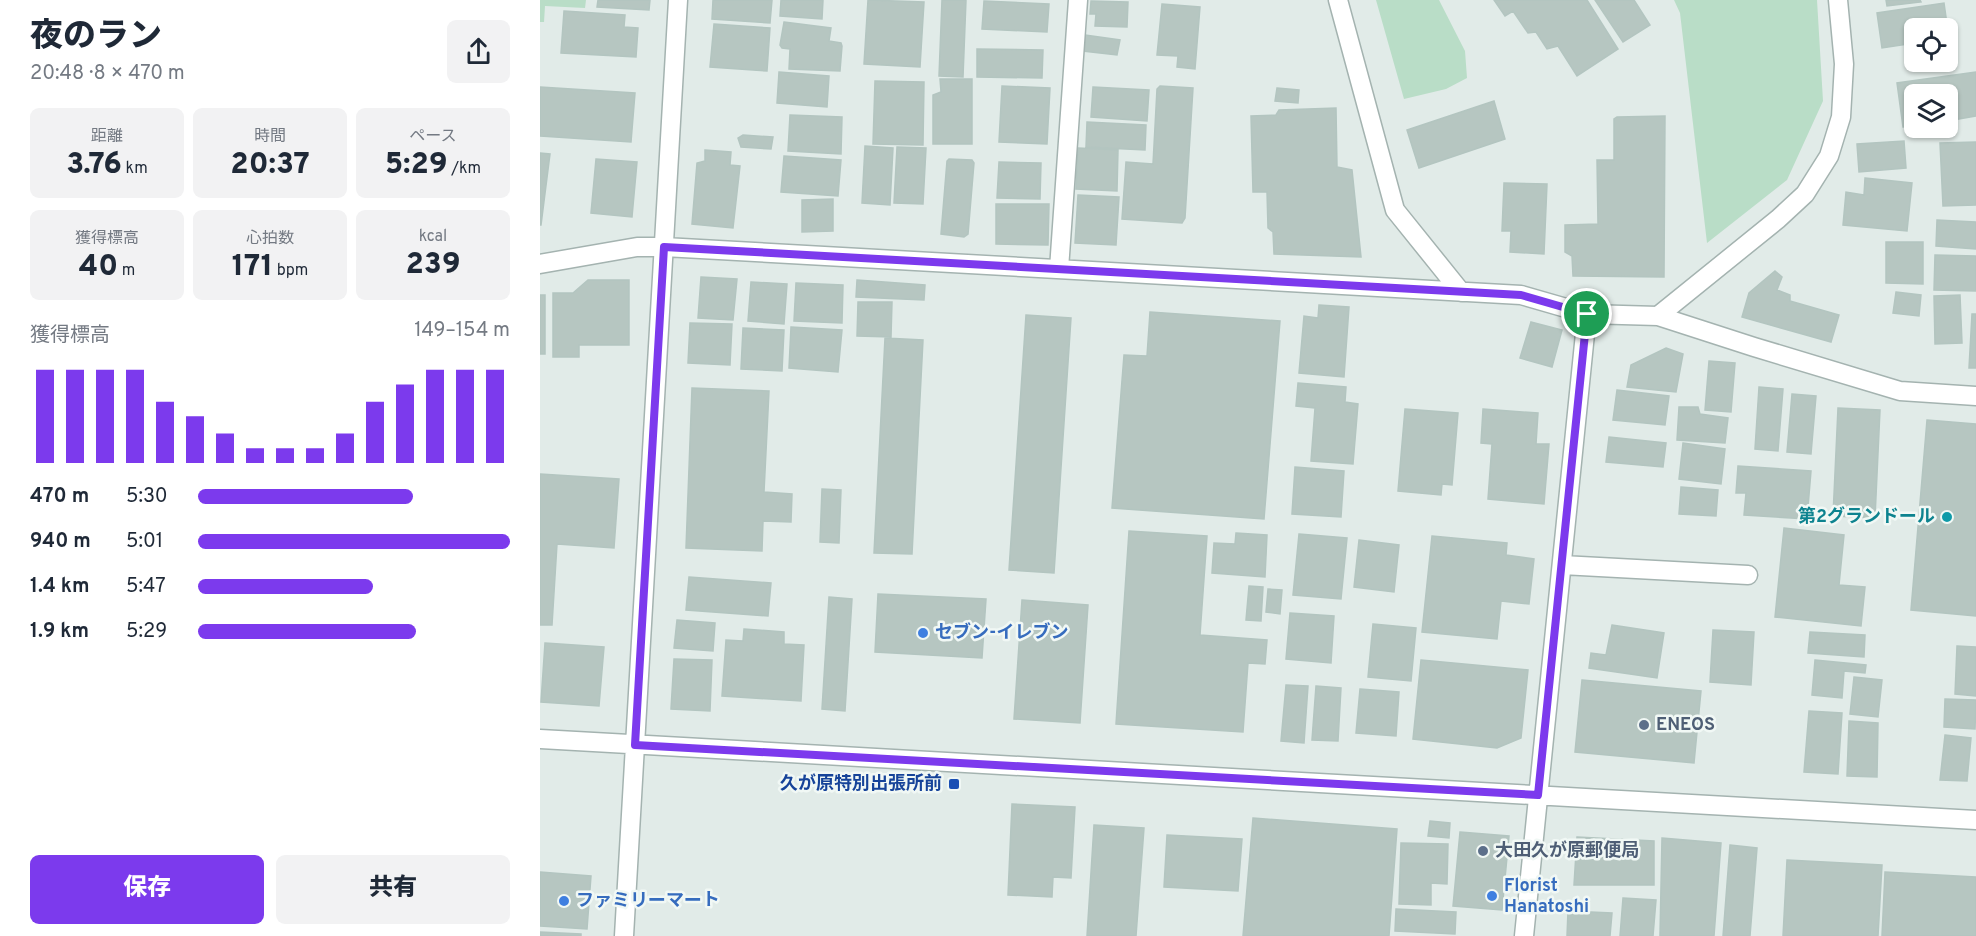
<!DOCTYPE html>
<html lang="ja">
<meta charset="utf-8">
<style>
:root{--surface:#fff;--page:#f2f2f3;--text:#1f2937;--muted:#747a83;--accent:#7c3aed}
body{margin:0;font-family:Overpass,"Noto Sans JP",sans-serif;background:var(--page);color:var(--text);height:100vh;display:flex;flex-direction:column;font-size:22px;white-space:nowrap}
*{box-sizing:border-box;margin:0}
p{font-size:20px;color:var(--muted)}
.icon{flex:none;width:33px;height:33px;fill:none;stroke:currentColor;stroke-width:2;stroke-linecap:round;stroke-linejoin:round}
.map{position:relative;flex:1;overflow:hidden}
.details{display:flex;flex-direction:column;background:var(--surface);width:540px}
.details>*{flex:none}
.controls{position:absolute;left:1364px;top:18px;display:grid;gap:12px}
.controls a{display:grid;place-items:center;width:54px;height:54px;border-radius:9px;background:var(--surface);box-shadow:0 2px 4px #0004;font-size:30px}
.pin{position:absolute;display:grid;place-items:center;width:51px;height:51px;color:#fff;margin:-26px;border:3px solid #fff;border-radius:50%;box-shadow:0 2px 6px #0007}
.round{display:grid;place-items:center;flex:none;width:63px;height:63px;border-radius:9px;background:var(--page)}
.headline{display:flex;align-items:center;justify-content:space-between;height:102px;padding:0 30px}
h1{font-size:33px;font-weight:800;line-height:45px}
.figures{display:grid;grid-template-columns:repeat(3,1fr);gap:9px;height:102px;padding:6px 30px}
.figures div{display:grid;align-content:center;border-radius:9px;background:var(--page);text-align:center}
.figures b{font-size:30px;font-weight:800}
.figures small{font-size:16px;font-weight:400}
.figures p{font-size:16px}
.chart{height:168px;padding:12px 30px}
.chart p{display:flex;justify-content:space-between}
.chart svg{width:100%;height:108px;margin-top:6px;stroke:var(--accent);stroke-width:6}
.primary-button{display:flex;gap:12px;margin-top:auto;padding:12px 30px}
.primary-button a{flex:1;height:69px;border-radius:9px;background:var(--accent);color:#fff;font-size:24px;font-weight:800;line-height:69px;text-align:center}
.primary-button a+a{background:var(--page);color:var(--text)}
ul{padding:0 30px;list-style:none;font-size:20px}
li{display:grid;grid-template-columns:96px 72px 1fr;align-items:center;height:45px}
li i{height:15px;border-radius:8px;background:var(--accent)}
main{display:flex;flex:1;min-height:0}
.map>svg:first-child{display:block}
.green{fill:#b9ddc7}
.building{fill:#b6c6c1;stroke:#b3c5c0;stroke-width:1.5}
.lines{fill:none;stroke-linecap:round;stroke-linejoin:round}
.minor-casing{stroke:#a4b3b0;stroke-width:21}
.minor{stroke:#fff;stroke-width:18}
.route-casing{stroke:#fff;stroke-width:12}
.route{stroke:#7c3aed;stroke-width:8}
.culture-dot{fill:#0f9aa8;stroke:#f1f8f5;stroke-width:2}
.shop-dot{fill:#3f7fe0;stroke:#f1f8f5;stroke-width:2}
.service-dot{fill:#5c6f8a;stroke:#f1f8f5;stroke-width:2}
.transit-dot{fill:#1a4fb4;stroke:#f1f8f5;stroke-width:2}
.labels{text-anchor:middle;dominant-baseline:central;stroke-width:5;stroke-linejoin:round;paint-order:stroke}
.culture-label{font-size:18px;font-weight:bold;fill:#0d838f;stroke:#f1f8f5;text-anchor:end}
.shop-label{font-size:18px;font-weight:bold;fill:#366cbe;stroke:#f1f8f5;text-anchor:start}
.service-label{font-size:18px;font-weight:bold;fill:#4e5e75;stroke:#f1f8f5;text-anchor:start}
.transit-label{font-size:18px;font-weight:bold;fill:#164399;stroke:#f1f8f5;text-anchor:end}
</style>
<main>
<section class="details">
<div class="headline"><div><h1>夜のラン</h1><p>20:48 · 8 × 470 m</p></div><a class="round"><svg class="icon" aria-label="share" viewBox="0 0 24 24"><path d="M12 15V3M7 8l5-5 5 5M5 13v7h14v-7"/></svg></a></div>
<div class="figures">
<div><p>距離</p><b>3.76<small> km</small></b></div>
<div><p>時間</p><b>20:37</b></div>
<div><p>ペース</p><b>5:29<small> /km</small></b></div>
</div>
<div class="figures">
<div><p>獲得標高</p><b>40<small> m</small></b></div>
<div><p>心拍数</p><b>171<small> bpm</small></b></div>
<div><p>kcal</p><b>239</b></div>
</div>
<div class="chart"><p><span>獲得標高</span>149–154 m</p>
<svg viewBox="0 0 160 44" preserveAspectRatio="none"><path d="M5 44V6M15 44V6M25 44V6M35 44V6M45 44V19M55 44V25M65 44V32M75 44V38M85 44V38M95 44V38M105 44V32M115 44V19M125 44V12M135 44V6M145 44V6M155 44V6"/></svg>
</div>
<ul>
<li><b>470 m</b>5:30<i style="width:69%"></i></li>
<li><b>940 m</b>5:01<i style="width:100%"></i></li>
<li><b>1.4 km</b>5:47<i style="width:56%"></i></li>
<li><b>1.9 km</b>5:29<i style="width:70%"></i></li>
</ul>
<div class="primary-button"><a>保存</a><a>共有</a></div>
</section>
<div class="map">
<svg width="1436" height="936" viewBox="0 0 1436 936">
<rect width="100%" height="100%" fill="#e1ebe8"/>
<path class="green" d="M0,0h46l-1,8 -40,-2 -1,16h-4z
M836,0h63l26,51 2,27 -21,11 -42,10z
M1134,0h143l6,101 -36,79 -80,63 -27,-230z"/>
<path class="building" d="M58,0h52l-1,10 -52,-3z
M173,0h59l-2,23 -58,-4z
M241,0h42l-1,19 -42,-3z
M328,0l56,2 -4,65 -56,-3z
M402,0h24l-3,77 -24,-1z
M954,0h93l31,49 -41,27 -19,-30 -11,3 -11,-17 -8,1 -15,-22 -8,5z
M1055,0h39l16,25 -27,17z
M1346,0h34l1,2 -34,4z
M444,1l65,3 -2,28 -65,-3z
M551,1l37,1 -1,25 -32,-1 1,-12h-6z
M1404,3l5,35h-2v-10h-33v15l-32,5 -5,-35z
M622,4l38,3 -5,62 -18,-2 1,-11 -21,-1z
M24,11l61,4 -1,12 14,1 -2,29 -75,-4z
M244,22l47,6 -2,13 12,2 1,3 -2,25 -51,-2 1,-20 -8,-1 -2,-3z
M174,24l56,4 -3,43 -57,-4z
M545,35l35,5 -3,15 -34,-4z
M437,49l66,1 -1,28 -65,-1z
M239,72l50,4 -2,31 -50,-4z
M1436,72v44l-29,5v-27h-33v32l-11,1 -6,-44z
M400,79h32v65h-39v-49l8,-3z
M335,81l49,1 -1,63 -50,-1z
M462,86l48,2 -3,56 -48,-2z
M620,86l33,2 -8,130 -3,5 -60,-4 4,-57 27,2 4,-75z
M0,87l95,6 -4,49 -91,-6z
M553,87l56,3 -2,31 -56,-4z
M737,88l22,2 -1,13 -23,-2z
M954,101l11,38 -86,29 -12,-38z
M796,108l1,59 15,3 9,87 -87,-3 -1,-22 -5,-4 -1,-36h-14l-2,-76 25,-1 3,-5z
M250,115l52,2 -1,37 -53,-3z
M1125,116l-1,161 -91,-1 -1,-20 -7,-4v-27l33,-1 -1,-64h17v-41l3,-2z
M547,122l59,3 -1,25 -59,-3z
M203,135l30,2 -2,12 -30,-2 -3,-9z
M1364,141l2,27 -47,4 -2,-28z
M1436,142v63l-33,1 -3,-63z
M325,146l28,2 -3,57 -28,-2z
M357,147l29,1 -3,56 -29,-1z
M538,148l40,2 -1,41 -41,-2z
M165,150l26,2 -1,13 10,1 -7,62 -41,-4 5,-61 8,-2z
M0,153l10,1 -9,71h-1z
M244,156l57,4 -3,36 -57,-4z
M56,159l41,3 -5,55 -41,-4z
M409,159l23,1 2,3 -6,71 -4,3 -23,-3 6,-73z
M459,162l42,1 -1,36 -43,-1z
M1325,178l47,5 -5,48 -64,-6 3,-33 18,3z
M964,183l43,1 -3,70 -34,-2 1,-21h-9z
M538,195l41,2 -3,48 -41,-2z
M293,199v32l-31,1v-32z
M456,204h53l-1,41 -52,-1z
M1397,220l39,2v27l-40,-3z
M1346,242h37v42l-37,-1z
M1395,255l41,1v35l-42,-1z
M1235,271l7,6 -5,13 13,5v6l49,14 -8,27 -89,-25 7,-24z
M161,277l36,2 -4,41 -35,-2z
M48,280h41v65h-50v12h-26v-64h20z
M317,280l68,5 -1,15 -68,-3z
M211,282l36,2 -3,40 -36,-3z
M256,283l47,2 -1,38 -48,-2z
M1356,292l25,3 -2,21 -26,-3z
M0,295h5v59h-5z
M1420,295l2,48 -27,1 -1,-48z
M318,302h34l-1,35 -34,-1z
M779,305l30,2 -5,70 -45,-4 5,-57 14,2z
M610,312l130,9 -16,198 -152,-11 12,-153 23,1z
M1432,314h4v54h-7z
M486,315l45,3 -17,255 -45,-3z
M991,322l31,8 -10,37 -32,-9z
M150,323l42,1 -2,41 -42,-2z
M251,327l51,3 -4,42 -49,-4z
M203,328l41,2 -2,41 -41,-2z
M345,338l38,2 -11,214 -38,-1z
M1126,348l17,6 -7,38 -49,-5 4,-22z
M1169,361l26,2 -4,49 -26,-2z
M758,383l48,4 -1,15 13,2 -5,60 -42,-3 4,-53 -19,-2z
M1219,387l24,2 -5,62 -23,-2z
M152,388l77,3 -5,101 28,2 -1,28 -28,-1 -1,30 -76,-3z
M1077,390l52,6 -4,29 -52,-5z
M1252,394l24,2 -5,58 -24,-2z
M1139,407h19l2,7 28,4 -3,25 -48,-3z
M1298,408l42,2 -5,108 -42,-2z
M865,409l53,4 -6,72 -10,-1 -1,11 -43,-4z
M943,409l55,4 -2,31h13l-5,60 -56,-5 4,-55 -11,-1z
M1387,420l49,4v192l-65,-6z
M1069,437l57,6 -3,24 -57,-5z
M1143,443l42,6 -4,35 -42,-5z
M1198,466l73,5 -4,48 -63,-4 2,-22h-10z
M755,467l49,4 -3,46 -49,-3z
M0,474l79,5 -5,69 -57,-4 -5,81h-12z
M1141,487l37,3 -2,26 -37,-2z
M282,489l19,1 -2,53 -19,-1z
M1244,528l60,7 -5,50 26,2 -4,39 -86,-9z
M589,531l78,5 -7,99 67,5 -2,24 -17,-1 -5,69 -127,-8z
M696,533l31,2 -2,42 -53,-4 2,-30 21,1z
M759,534l48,4 -6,61 -48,-4z
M892,536l75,7 -1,12 28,4 -5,45 -28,-3 -4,38 -75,-7z
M819,540l40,5 -5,47 -40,-5z
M149,577l82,6 -3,33 -82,-6z
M709,586l14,1 -2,34 -15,-1z
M728,589l14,1 -2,24 -14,-2z
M338,594l108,5 -4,59 -107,-6z
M289,597l23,2 -7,112 -23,-2z
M482,600l66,5 -8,118 -66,-4z
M750,613l44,3 -3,47 -45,-4z
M137,620l38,3 -2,28 -39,-3z
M833,624l43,4 -5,53 -43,-4z
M1072,625l52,8 -7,45 -68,-10 2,-15 15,2z
M204,629l40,3v12l20,1 -3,56 -79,-5 4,-56 17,1z
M1173,630l41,2 -3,53 -41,-3z
M1270,632l55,3 -1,22 -56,-4z
M5,643l59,4 -5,59 -58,-4z
M1417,646l19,1v49l-21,-2z
M134,659l38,1 -2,51 -39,-2z
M881,660l107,10 -7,68 -24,10 -84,-9z
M1275,660l51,5 -1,8 -21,-2 -2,27 -30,-3z
M1314,677l28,3 -4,37 -28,-3z
M1042,680l119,11 -7,72 -119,-11z
M746,685l22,1 -4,57 -23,-2z
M776,686l25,2 -3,53 -26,-1z
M820,689l39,3 -3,44 -40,-3z
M1405,699l31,1 -1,29 -31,-2z
M1269,711l33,2 -4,61 -34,-2z
M1309,721l29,2 -1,54 -30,-1z
M1405,735l26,3 -4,43 -27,-1z
M472,804l63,3 -4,71 -18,-1 -1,20 -44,-2z
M713,818l144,11 -8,107h-146z
M890,821l20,2 -1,15 -21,-2z
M554,825l50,3 -8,108h-49z
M920,832l49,4 -7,74 -49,-4z
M627,835l75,4 -4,52 -74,-4z
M1037,837l77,4v44h-80z
M1122,838l59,5 -7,93h-54z
M861,843l47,1 -1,40 -16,-1v22l-32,-1z
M1190,845l27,3 -7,88h-27z
M1247,860l95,5 -4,71h-95z
M0,872l51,4 -4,53 -47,-3z
M1345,872l91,5v59h-94z
M1083,898l33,2 -3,36h-33z
M856,909l60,3 -1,22 -60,-3z
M1028,911l44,2 -2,23h-43z
M0,932l41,2v2h-41z"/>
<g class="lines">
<defs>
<path id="minor" d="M798,0l57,210 66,82
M0,264l97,-17h27l857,48 66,19 71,2 96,31 146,44 76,5
M519,269l19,-269
M1118,316l120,-97 27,-25 24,-38 12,-39 3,-53 -6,-64
M1022,565l186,10
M0,739l1436,81
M84,936l54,-936
M984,936l63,-622"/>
</defs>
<use href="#minor" class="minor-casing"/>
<use href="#minor" class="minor"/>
</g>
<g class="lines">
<defs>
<path id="route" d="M124,247l857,48 66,19 -49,481 -903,-50z"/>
</defs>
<use href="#route" class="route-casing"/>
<use href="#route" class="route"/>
</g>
<circle class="culture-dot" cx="1407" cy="517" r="6"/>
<g class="shop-dot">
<circle cx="383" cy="633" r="6"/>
<circle cx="952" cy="896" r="6"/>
<circle cx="24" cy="901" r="6"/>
</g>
<g class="service-dot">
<circle cx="1104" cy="725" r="6"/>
<circle cx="943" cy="851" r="6"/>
</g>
<rect class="transit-dot" x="408" y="778" width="12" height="12" rx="3"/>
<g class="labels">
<g class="culture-label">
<text x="1395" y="517">第2グランドール</text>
</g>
<g class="shop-label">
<text x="395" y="633">セブン-イレブン</text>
<text x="964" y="886">Florist<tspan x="964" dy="21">Hanatoshi</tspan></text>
<text x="36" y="901">ファミリーマート</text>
</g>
<g class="service-label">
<text x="1116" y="725">ENEOS</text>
<text x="955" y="851">大田久が原郵便局</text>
</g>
<g class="transit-label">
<text x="402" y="784">久が原特別出張所前</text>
</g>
</g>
</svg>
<div class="controls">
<a><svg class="icon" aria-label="locate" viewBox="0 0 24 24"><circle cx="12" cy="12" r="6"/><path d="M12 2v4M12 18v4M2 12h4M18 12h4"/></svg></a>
<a><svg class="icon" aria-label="layers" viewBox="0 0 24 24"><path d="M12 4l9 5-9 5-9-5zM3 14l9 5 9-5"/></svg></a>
</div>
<div class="pin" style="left:1047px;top:314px;background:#1e9e55"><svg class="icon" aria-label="arrive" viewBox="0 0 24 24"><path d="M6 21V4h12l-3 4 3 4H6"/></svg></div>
</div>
</main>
